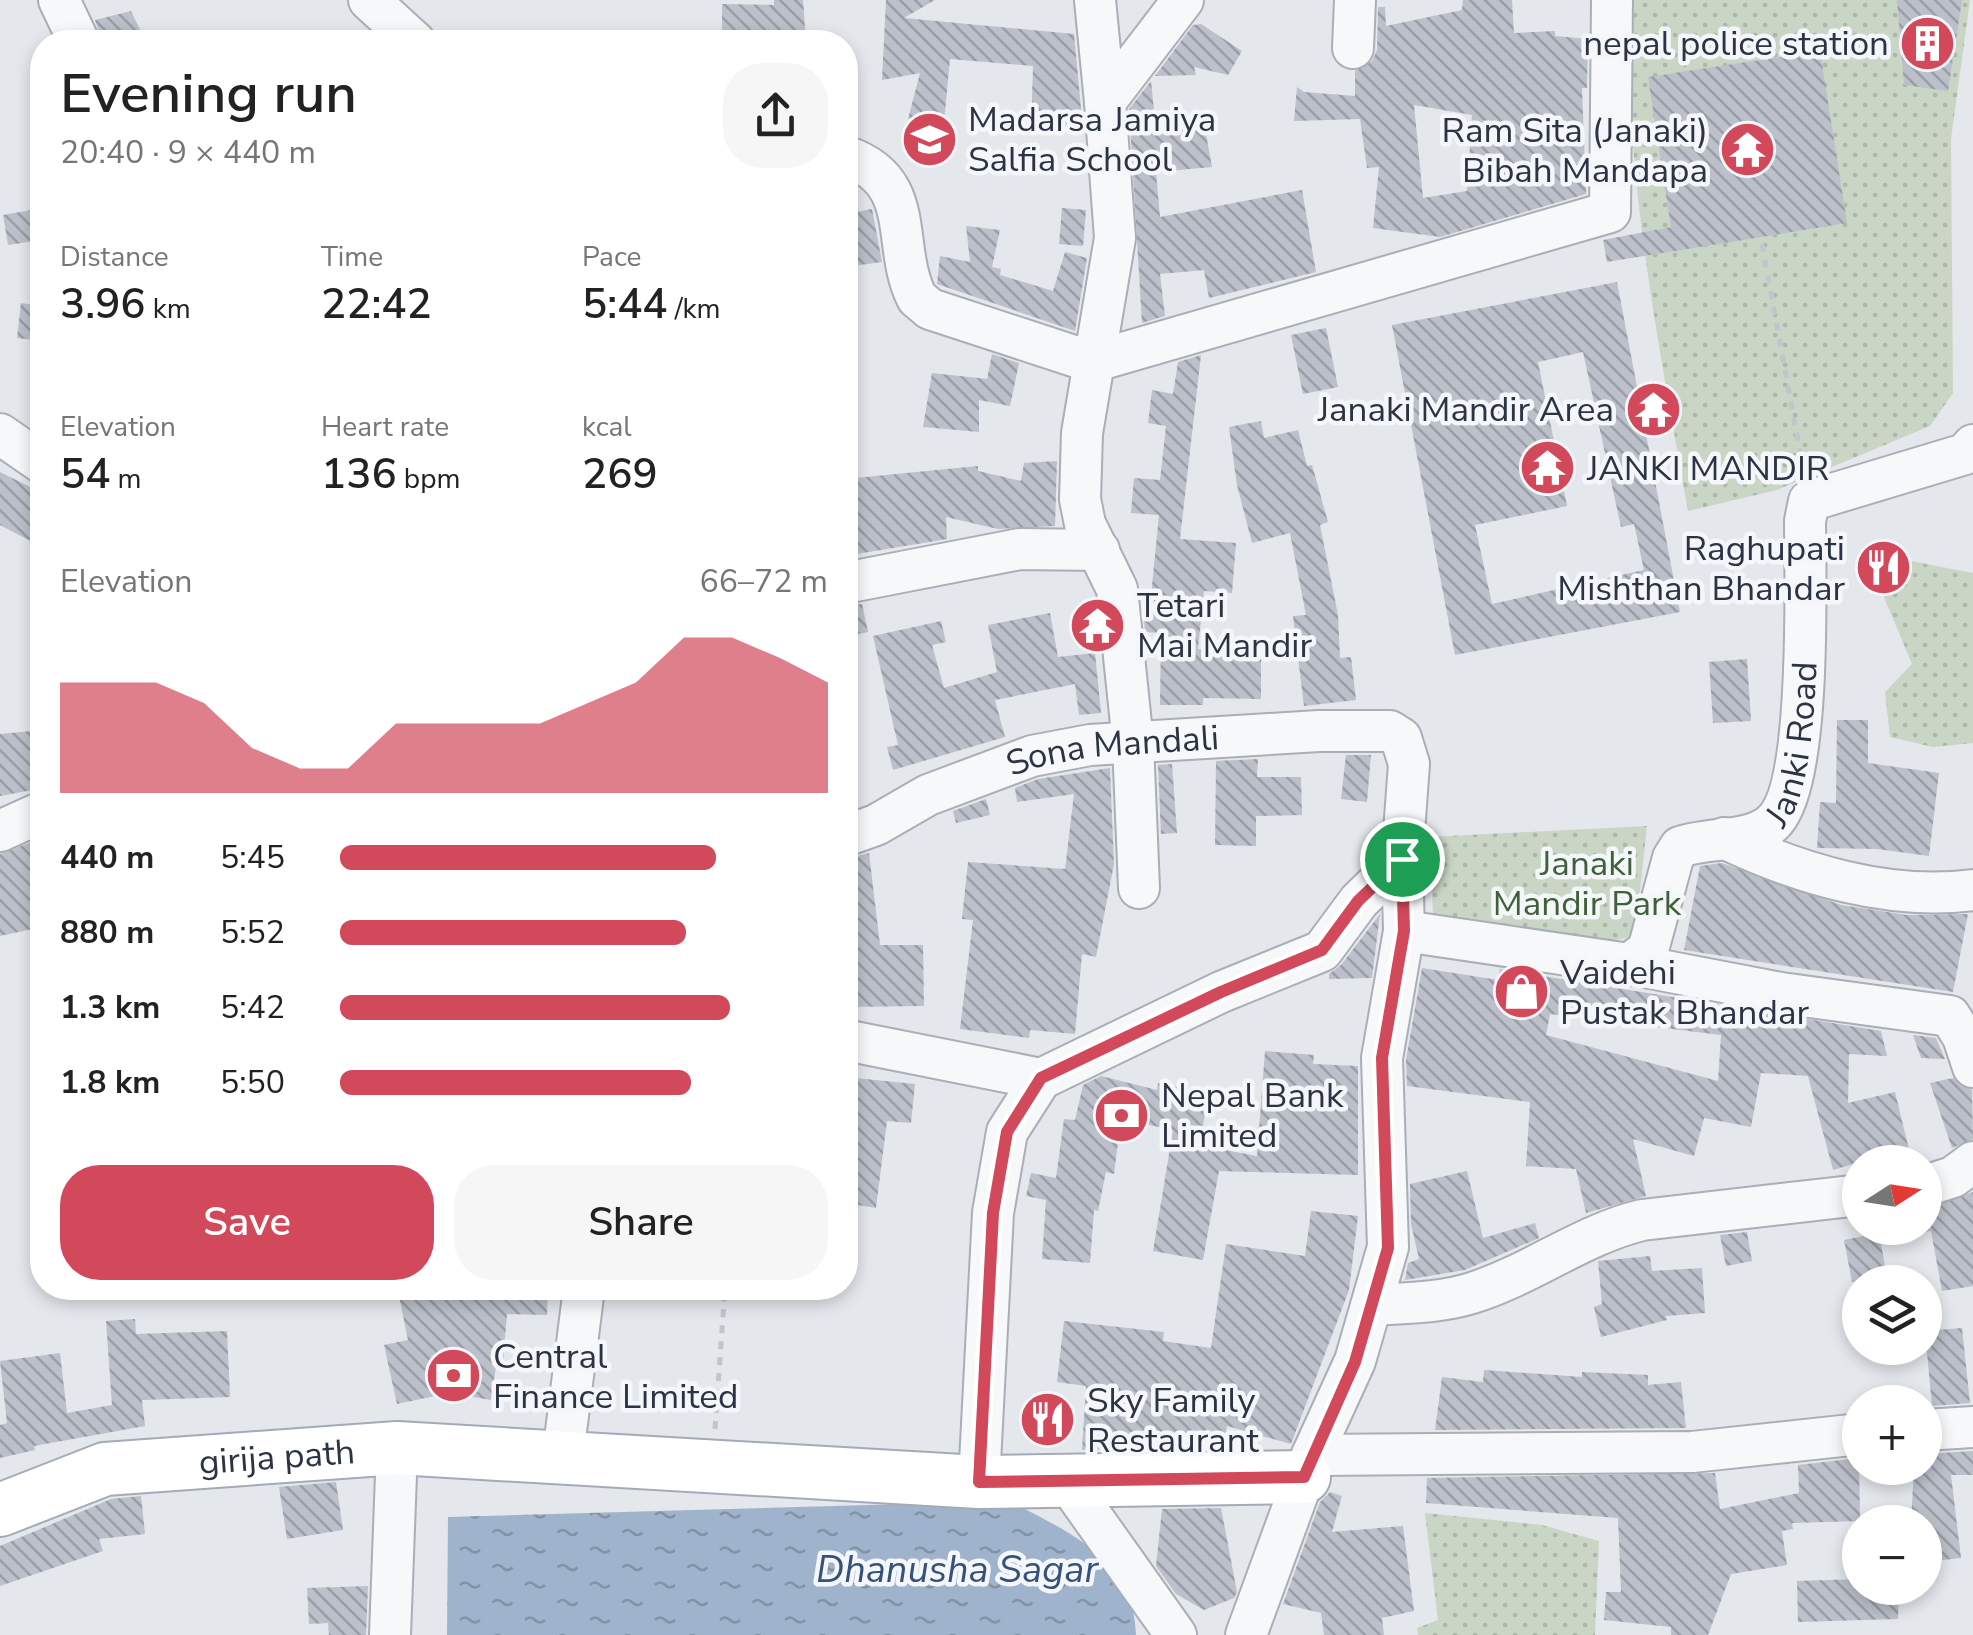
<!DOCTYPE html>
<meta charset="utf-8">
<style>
:root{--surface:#fff;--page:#f6f6f6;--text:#222;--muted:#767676;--accent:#d1495b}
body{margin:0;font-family:"Nunito Sans",sans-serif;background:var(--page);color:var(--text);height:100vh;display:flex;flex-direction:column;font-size:38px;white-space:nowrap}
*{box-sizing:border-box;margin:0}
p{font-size:32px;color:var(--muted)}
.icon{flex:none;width:55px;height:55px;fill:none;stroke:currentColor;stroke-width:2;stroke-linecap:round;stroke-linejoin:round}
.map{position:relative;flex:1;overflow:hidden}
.sheet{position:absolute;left:30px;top:30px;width:828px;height:1270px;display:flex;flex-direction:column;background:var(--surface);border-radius:40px;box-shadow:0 5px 15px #0003}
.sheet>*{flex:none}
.needle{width:65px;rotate:78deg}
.fabs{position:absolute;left:1842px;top:1145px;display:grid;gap:20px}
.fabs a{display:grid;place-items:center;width:100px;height:100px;border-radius:50%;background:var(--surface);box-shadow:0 5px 15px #0003;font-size:50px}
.pin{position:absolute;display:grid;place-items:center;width:85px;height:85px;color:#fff;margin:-42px;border:5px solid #fff;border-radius:50%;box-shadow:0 2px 10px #0007}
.round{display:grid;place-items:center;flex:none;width:105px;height:105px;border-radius:40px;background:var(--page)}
.summary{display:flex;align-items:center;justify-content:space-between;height:170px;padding:0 30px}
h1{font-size:55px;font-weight:600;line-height:75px}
.figures{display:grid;grid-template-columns:repeat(3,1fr);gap:15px;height:170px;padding:10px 30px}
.figures div{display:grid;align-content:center}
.figures b{font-size:42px;font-weight:600}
.figures small{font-size:28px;font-weight:400}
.figures p{font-size:28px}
.chart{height:280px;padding:20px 30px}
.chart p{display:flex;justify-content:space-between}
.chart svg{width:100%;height:180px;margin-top:10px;fill:var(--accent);opacity:.7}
.action{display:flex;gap:20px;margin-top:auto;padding:20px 30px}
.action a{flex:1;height:115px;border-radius:40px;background:var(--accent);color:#fff;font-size:40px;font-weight:600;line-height:115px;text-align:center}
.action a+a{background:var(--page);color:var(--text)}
ul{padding:0 30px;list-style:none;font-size:32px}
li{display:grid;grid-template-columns:160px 120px 1fr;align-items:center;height:75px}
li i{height:25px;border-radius:12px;background:var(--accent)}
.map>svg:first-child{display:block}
.park{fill:url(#park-dots)}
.water{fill:url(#water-ripples)}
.building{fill:url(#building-back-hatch);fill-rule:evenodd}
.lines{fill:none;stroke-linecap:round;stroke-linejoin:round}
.minor-casing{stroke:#a9aeb7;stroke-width:44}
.major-casing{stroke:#a3abb8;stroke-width:56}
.path{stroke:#c2c5cb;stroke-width:5;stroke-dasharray:8 8;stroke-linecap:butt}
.minor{stroke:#f7f8fa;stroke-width:40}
.major{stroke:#fff;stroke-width:52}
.route-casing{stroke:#fff;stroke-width:20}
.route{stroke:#d1495b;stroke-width:12}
.labels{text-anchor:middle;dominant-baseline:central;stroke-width:9;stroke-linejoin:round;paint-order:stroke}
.poi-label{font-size:35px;fill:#2b3445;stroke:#f4f6f9;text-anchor:start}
.street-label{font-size:35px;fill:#2b3445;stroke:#f4f6f9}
.park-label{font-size:35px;fill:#3f6138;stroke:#f4f6f9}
.water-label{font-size:38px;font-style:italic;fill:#34527a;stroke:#f4f6f9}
</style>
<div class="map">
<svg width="1973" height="1635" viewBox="0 0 1973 1635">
<defs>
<pattern id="park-dots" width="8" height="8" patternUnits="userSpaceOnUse" patternTransform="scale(2.5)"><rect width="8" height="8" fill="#c9d6c5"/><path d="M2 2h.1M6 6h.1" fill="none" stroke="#adb8ab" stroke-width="1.8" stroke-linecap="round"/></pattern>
<pattern id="water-ripples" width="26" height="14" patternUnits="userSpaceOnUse" patternTransform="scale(2.5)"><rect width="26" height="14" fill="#9fb4cc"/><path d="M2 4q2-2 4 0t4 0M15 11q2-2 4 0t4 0" fill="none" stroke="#8293a7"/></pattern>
<pattern id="building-back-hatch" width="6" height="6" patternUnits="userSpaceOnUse" patternTransform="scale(2.5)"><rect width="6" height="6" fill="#bbc0ca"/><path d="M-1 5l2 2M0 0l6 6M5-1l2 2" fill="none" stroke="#989da6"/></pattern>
</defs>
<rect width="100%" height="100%" fill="#e4e7ec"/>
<path class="park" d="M1629,0h341l-19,139 2,254 -23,33 -153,64 -89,21c-30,-170 -64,-338 -59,-511z
M1880,555l93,18v170l-40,4 -43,-10 -5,-45 27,-28 -28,-67z
M1647,826l-12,110 -33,7 -169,-28 -4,-78z
M1425,1513l117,12 57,16 -4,94h-177l-1,-7 21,-8z"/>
<path class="water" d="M1010,1501c59,32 124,57 126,134h-689l1,-118z"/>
<path class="building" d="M774,0h29l3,42h-84v-38l52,1z
M886,0h49l-31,18 170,16 9,96 -52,-1 2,-63 -83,-7 -6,63 -36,-3 12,-46 -38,7z
M1463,0h49l2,33 41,-2v5l33,3 -1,49h-5l4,106 -146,43 -67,-9 6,-61 -12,1 -7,-49 -66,2 3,-34 7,5 51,4v-25l17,-10 5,-11 1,-43h7l1,19 76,-16zM1414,105l58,10 -5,76 -44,7z
M1897,0h65l-14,91 -44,-6z
M131,11l15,31h-43l-8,-22z
M1201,24l41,27 -14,24 -34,-8 2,8 -41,1 38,-51z
M1820,51l27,172 -240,39 -4,-22 68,-13 -23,-150z
M1151,81l5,49 46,-18 10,55 -56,5 4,45 142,-27 14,82 -107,26 -5,-28 -44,4 5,42 -23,7 -13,-214z
M42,208v32l-34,5 -5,-30z
M1062,208l24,2 -3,36 -24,-2z
M872,209l10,53 -37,5v-53z
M966,226l34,4 -8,37 9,2 -1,6 53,16 12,-39 22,6 -12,73 -138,-47 3,-28 30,6z
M1617,282l63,330 -225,43 -63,-330zM1583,352l38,175 13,-3 10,46 -152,34 -17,-79 92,-19 -29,-144z
M21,303l21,3v35l-25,-3z
M1326,328l12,59 -35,7 -12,-59z
M992,354l27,9 -9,43 -31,-6v32l-56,-5 9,-54 55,6z
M1201,355l-21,184 56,4 -4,50 -28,-2 -6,58h63v50l-58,-1v7h-43l1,-72 -16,-1 -3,-37 9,1 8,-81 -28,-2 3,-35 26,2 6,-54 -18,-3 4,-33 21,4 5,-32z
M1261,421l3,17 34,-8 9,36 5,-1 16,57 -8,3 18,90 2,43 11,-1 5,43 -52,6 -11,-90 13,-1 -16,-82 -38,10 -15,-58 -8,-58z
M1057,461l-2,65 -57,3 -52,-12 1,22 -102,17v-77l133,-13v5l43,10 3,-18z
M0,472l42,21v54l-42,-22z
M862,604l6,28 -23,5v-31z
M1050,613l8,44 37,-4 6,60 -22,2 -4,-31 -80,16 10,37 -112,33 -6,-23 11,-2 -25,-109 68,-15 5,21 -14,3 12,43 53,-16 -9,-47z
M1747,659l4,62 -38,2 -4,-61z
M1837,720h31v43l71,10 -10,83 -52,-7 -60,-1 3,-46 16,1z
M32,731l6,58 -38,7v-62z
M1346,755h25l-4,47 -26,-3z
M1258,759l-1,18h44l1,38 -46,1v30l-41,-1 1,-84z
M1172,764l5,69 -16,1 -3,-69z
M1110,768l4,96 -18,93 -14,-3 -7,80 -45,-4 -1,8 -69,-9 13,-109 -11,-1 6,-57 97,7 9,-75 -57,8 -2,-14 23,-9z
M986,799l4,16 -34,8 -3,-12z
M42,838v89l-42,9v-82z
M869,853l11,92h43l1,61 -79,1v-61h9l-9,-87z
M1722,863l119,42 66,10 61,-1 -15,78 -269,-42 16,-84z
M1380,914l-8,64 -43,1v-5l12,-9z
M1422,968l76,12 2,-11 381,62 6,25 -38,-2 -1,49 47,-11 17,70h-52l-27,8 -25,-94 -47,-3 -10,54 -47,-9 -10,38 -61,-17 13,57 -60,17 -10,-44 -50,-3 4,-64 -123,-16 -1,-26zM1550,1014l171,21 -3,46 -172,-46z
M1913,1035l23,3 9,21 -24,-1z
M1265,1051l49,4 -1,9 45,2v109l-139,-4 -16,89 -50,-9 20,-121 -52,-11 -7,55 -8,-2 -8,39 -4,-1 -4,53 -48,-4 4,-59 -20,-4 5,-23 25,5 8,-59 11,1 8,-35 18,-9 56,14 1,-7 51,11 -10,51 58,11z
M855,1078l60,6 -4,39 -24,-2 -11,87 -31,-5v-65h4z
M1953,1078l19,12 1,49 -21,9 -22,-65z
M1467,1171l16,67 52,-15 4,15 -74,32 -60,10 3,-17 11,-4 -8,-35 -1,-40z
M1973,1192v94l-31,5 -11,-60 -6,1v-23z
M1311,1211l47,5 -9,74 -58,154 -64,-18 -2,17 -79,-11 -2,17 -62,1 4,-64 -29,-4 7,-61 100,11 -1,9 48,7 15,-104 79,12z
M1747,1232l5,29 -26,5 -6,-31z
M1879,1233l9,49h-36l-8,-42z
M1650,1256l2,15 50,-3 3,45 -39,3 1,4 -66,17 -7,-30 8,-3 -4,-43z
M443,1288h105l-1,27 -40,-1 -4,47 -6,-1 -6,40 -42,-7 -52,11 -13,-59 24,-5 -9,-44z
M135,1319l1,15 91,-3 3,66 -88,3 3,26 -111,20 1,4 -35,8v-33l7,-2 -7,-62 60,-8 7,60 45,-8 -6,-84z
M1962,1328l8,75 -38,3 -7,-75z
M1484,1370l98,7v-5l66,3v10l33,-3 5,46 -251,2 7,-53 41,5z
M1973,1451v24h-22l10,83 -36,4v-40h-14l3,-54h11v-14z
M1859,1458l1,63 -68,2 1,6 -11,2 5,34 -56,9 -23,61h-37v-8l-67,-7 2,-28h15l-3,-74 -192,-15 1,-25 288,-5 5,36 79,-16 -1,-28z
M336,1482l7,48 -56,9 -8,-52z
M1330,1492l12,4 -10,36 71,-6 11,85 -32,7 2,17h-60l-3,-22 -38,-9 37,-102z
M141,1496l4,38 -46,5 4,12 -103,35v-40l111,-47z
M1221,1508l16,84 -3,6 -30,12 -28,-16 -20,-28 6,-57z
M1860,1579v12h39l-1,28 -100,3 -1,-41z
M368,1586l-2,49h-37l-1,-12 -19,1 -2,-36z"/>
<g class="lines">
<defs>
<g id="minor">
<path d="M59,0l20,42"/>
<path d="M369,0l46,42"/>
<path d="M1095,0l10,102"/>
<path d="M1353,48l2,-48"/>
<path d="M845,156c75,25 45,89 72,142l13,11 162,53 518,-150 2,-212"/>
<path d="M0,434l42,29"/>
<path d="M845,583l175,-34 79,1"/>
<path d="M0,831l42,-19"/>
<path id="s1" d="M845,836l31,-11 52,-30 104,-39 58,-11 229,-14h71l11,7 8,26 -7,95 2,72 -22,127 6,189 -33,114 -43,94 -66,180"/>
<path d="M1724,838c74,36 166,63 249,52"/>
<path d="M1139,888l-6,-145 -16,-154 -32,-65 -5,-25 2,-66 33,-195 -10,-136 78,-102"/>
<path id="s2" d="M1404,931l225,33 19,-14 25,-92 7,-11c27,-10 67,-4 90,-22 43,-32 35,-248 35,-304l4,-20 156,-47 8,-9"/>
<path d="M1629,964l152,29 169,23 13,21 10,30"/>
<path d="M845,1040l196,39"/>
<path d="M1925,1186l28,-9 20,-15"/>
<path d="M1373,1305c34,-2 67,-2 99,-12 60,-19 109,-58 170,-73l218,-25"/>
<path d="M1925,1430l48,-3"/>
<path d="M563,1455l21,-167"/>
<path d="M1312,1455l380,-3 168,-18"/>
<path d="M979,1482l14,-269 14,-81 34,-53 180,-87 101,-41 37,-50 43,-42"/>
<path d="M1068,1483l108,152"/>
<path d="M390,1635l7,-187"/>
</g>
<g id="major">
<path id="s3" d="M0,1510l105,-41 292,-21 582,34 325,-5"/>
</g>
</defs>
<use href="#minor" class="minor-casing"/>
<use href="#major" class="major-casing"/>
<path class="path" d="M1762,244l41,224
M715,1429l10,-141"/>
<use href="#minor" class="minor"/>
<use href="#major" class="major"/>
</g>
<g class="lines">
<defs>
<path id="route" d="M1402,859l2,72 -22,127 6,190 -33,114 -51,115 -325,5 14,-269 14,-81 34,-54 180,-86 101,-42 36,-49z"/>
</defs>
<use href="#route" class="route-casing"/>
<use href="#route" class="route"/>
</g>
<defs>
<symbol id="building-disc" viewBox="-11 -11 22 22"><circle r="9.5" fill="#d1495b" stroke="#f4f6f9"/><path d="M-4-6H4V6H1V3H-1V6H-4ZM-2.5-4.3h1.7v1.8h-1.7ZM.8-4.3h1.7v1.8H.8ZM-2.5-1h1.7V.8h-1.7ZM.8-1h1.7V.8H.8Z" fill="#fff"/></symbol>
<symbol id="school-disc" viewBox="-11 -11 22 22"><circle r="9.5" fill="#d1495b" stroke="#f4f6f9"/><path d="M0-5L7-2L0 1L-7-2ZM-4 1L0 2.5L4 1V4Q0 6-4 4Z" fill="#fff"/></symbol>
<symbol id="temple-disc" viewBox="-11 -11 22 22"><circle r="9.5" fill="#d1495b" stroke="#f4f6f9"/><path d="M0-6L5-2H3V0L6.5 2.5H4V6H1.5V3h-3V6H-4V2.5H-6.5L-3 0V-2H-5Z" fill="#fff"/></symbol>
<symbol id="restaurant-disc" viewBox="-11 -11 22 22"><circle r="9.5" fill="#d1495b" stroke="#f4f6f9"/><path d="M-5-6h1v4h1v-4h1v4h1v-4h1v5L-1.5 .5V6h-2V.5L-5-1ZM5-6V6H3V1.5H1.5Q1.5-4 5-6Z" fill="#fff"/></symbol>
<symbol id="shop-disc" viewBox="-11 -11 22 22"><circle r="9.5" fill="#d1495b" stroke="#f4f6f9"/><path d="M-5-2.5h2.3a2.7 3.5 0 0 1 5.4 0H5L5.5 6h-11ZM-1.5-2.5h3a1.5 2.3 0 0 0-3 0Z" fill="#fff"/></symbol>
<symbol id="bank-disc" viewBox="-11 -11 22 22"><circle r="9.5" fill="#d1495b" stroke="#f4f6f9"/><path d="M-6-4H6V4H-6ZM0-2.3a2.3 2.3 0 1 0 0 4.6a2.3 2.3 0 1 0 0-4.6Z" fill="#fff"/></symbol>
</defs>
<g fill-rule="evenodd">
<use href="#building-disc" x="1896" y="12" width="63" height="63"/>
<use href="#school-disc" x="898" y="108" width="63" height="63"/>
<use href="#temple-disc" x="1716" y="118" width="63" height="63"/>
<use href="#temple-disc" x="1622" y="378" width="63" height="63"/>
<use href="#temple-disc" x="1516" y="436" width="63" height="63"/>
<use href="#restaurant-disc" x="1852" y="536" width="63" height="63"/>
<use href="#temple-disc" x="1066" y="594" width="63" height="63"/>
<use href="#shop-disc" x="1490" y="960" width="63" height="63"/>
<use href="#bank-disc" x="1090" y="1084" width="63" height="63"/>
<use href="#bank-disc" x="422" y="1344" width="63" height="63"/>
<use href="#restaurant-disc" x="1016" y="1388" width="63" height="63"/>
</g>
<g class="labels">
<g class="poi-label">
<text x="1889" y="43" text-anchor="end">nepal police station</text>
<text x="968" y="119">Madarsa Jamiya<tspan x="968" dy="40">Salfia School</tspan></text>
<text x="1708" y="130" text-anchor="end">Ram Sita (Janaki)<tspan x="1708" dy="40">Bibah Mandapa</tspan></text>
<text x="1614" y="409" text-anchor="end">Janaki Mandir Area</text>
<text x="1587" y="468">JANKI MANDIR</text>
<text x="1845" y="548" text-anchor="end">Raghupati<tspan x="1845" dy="40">Mishthan Bhandar</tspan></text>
<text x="1137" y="605">Tetari<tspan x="1137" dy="40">Mai Mandir</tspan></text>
<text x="1560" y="972">Vaidehi<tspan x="1560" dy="40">Pustak Bhandar</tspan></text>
<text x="1161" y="1095">Nepal Bank<tspan x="1161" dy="40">Limited</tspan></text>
<text x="493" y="1356">Central<tspan x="493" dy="40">Finance Limited</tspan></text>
<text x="1087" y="1400">Sky Family<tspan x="1087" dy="40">Restaurant</tspan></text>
</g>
<g class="street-label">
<text stroke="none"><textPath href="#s2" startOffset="540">Janki Road</textPath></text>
<text stroke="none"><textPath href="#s1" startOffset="285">Sona Mandali</textPath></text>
<text stroke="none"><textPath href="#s3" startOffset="285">girija path</textPath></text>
</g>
<g class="park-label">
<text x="1587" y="863">Janaki<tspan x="1587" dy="40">Mandir Park</tspan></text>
</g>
<g class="water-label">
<text x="957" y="1569">Dhanusha Sagar</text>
</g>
</g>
</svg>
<div class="fabs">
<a><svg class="needle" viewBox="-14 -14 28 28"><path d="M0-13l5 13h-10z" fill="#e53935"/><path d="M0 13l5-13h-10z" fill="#767676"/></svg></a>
<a><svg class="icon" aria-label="layers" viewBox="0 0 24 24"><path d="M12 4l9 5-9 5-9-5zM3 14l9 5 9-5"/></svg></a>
<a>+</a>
<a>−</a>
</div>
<div class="pin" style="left:1402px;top:859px;background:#1e9e55"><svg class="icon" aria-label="arrive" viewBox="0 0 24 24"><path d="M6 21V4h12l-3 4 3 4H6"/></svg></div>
<section class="sheet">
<div class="summary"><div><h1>Evening run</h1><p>20:40 · 9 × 440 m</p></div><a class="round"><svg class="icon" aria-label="share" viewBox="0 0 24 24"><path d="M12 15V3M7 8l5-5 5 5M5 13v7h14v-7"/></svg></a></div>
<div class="figures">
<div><p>Distance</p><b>3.96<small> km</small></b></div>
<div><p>Time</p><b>22:42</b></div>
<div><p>Pace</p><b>5:44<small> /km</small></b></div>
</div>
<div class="figures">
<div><p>Elevation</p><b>54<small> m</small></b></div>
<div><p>Heart rate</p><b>136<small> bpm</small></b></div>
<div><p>kcal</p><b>269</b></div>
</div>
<div class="chart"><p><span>Elevation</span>66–72 m</p>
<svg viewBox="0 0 160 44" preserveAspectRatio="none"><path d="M0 44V17L10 17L20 17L30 22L40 33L50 38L60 38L70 27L80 27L90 27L100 27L110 22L120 17L130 6L140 6L150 11L160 17V44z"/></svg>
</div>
<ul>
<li><b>440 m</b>5:45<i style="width:77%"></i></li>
<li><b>880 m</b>5:52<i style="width:71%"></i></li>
<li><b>1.3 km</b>5:42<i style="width:80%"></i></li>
<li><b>1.8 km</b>5:50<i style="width:72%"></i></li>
</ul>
<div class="action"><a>Save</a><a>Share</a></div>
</section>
</div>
